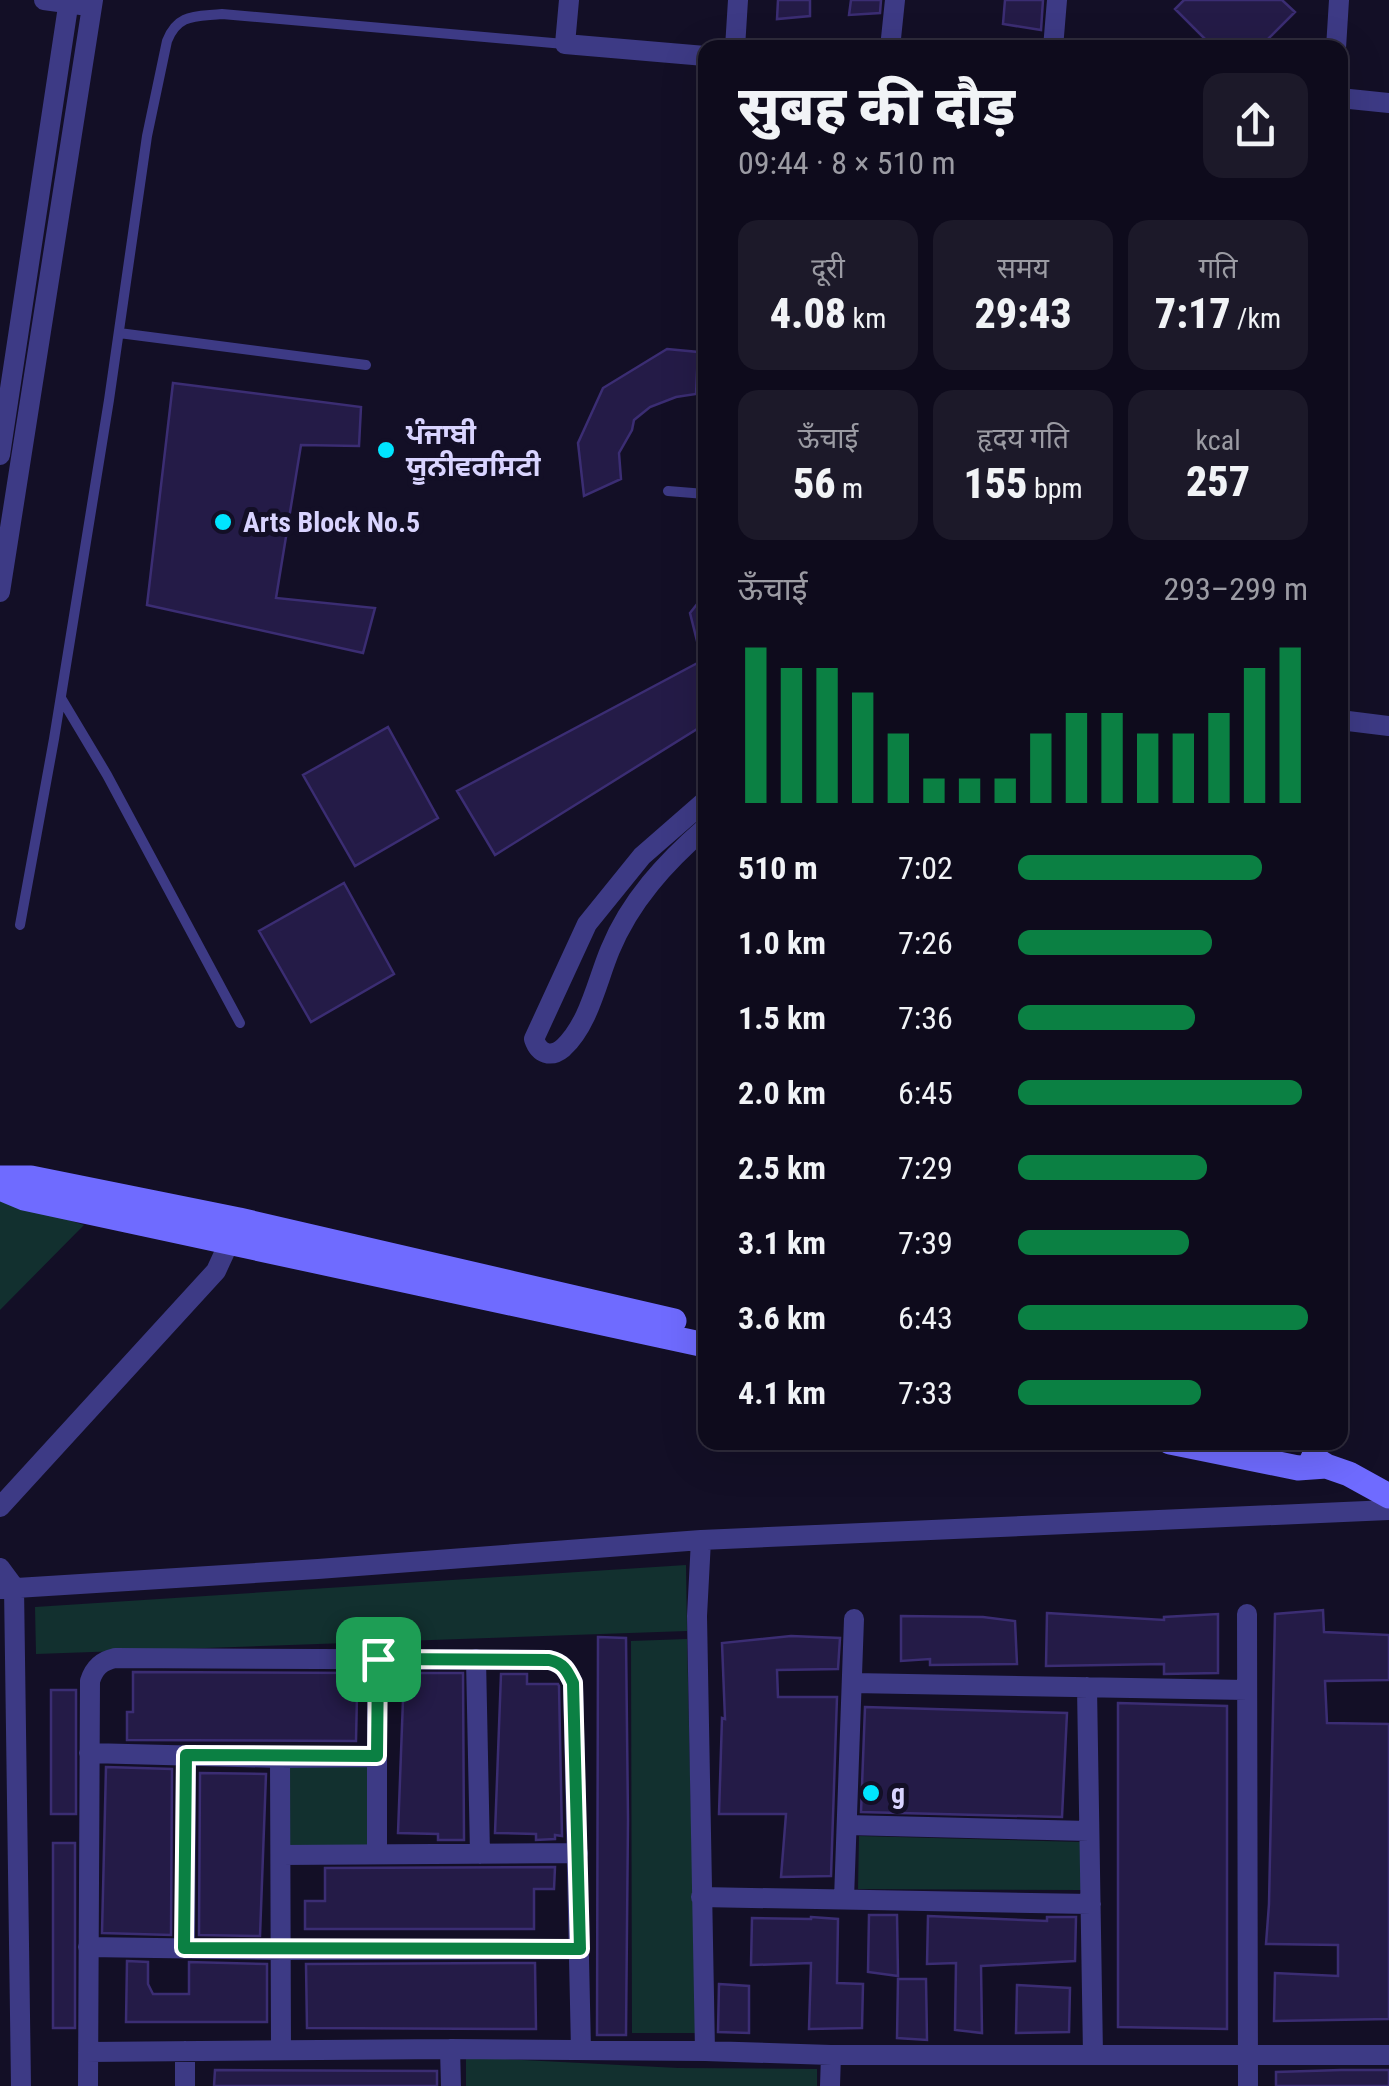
<!DOCTYPE html>
<html lang="hi">
<meta charset="utf-8">
<style>
:root{--surface:#0e0b1c;--page:#1c1929;--text:#f1f3f6;--muted:#9b9ba3;--line:#2e2b3b;--accent:#0b8043}
body{margin:0;font-family:"Roboto Condensed","Noto Sans Devanagari","Noto Sans Gurmukhi",sans-serif;background:var(--page);color:var(--text);height:100vh;display:flex;flex-direction:column;font-size:38px;white-space:nowrap}
*{box-sizing:border-box;margin:0}
p{font-size:32px;color:var(--muted)}
.icon{flex:none;width:55px;height:55px;fill:none;stroke:currentColor;stroke-width:2;stroke-linecap:round;stroke-linejoin:round}
.map{position:relative;flex:1;overflow:hidden}
.panel{position:absolute;left:698px;top:40px;width:650px;height:1410px;display:flex;flex-direction:column;background:var(--surface);border-radius:20px;box-shadow:0 10px 40px #0002,0 0 0 2px var(--line)}
.panel>*{flex:none}
.pin{position:absolute;display:grid;place-items:center;width:85px;height:85px;color:#fff;margin:-42px;border-radius:20px;box-shadow:0 5px 15px #0006}
.round{display:grid;place-items:center;flex:none;width:105px;height:105px;border-radius:20px;background:var(--page)}
.head{display:flex;align-items:center;justify-content:space-between;height:170px;padding:0 40px}
h1{font-size:55px;font-weight:800;line-height:75px}
.stats{display:grid;grid-template-columns:repeat(3,1fr);gap:15px;height:170px;padding:10px 40px}
.stats div{display:grid;align-content:center;border-radius:20px;background:var(--page);text-align:center}
.stats b{font-size:42px;font-weight:800}
.stats small{font-size:28px;font-weight:400}
.stats p{font-size:28px}
.chart{height:280px;padding:20px 40px}
.chart p{display:flex;justify-content:space-between}
.chart svg{width:100%;height:180px;margin-top:10px;stroke:var(--accent);stroke-width:6}
ul{padding:0 40px;list-style:none;font-size:32px}
li{display:grid;grid-template-columns:160px 120px 1fr;align-items:center;height:75px}
li i{height:25px;border-radius:12px;background:var(--accent)}
.map>svg:first-child{display:block}
.green{fill:#12302f}
.building{fill:#241b47;stroke:#3b2d73;stroke-width:2.5}
.lines{fill:none;stroke-linecap:round;stroke-linejoin:round}
.lane{stroke:#3d3a85;stroke-width:10}
.street{stroke:#3d3a85;stroke-width:20}
.secondary{stroke:#6f6bff;stroke-width:25}
.route-casing{stroke:#fff;stroke-width:20}
.route{stroke:#0b8043;stroke-width:12}
.poi-dot{fill:#00e5ff;stroke:#130f26;stroke-width:4}
.labels{text-anchor:middle;dominant-baseline:central;stroke-width:10;stroke-linejoin:round;paint-order:stroke}
.poi-label{font-size:28px;font-weight:bold;fill:#d9d4ff;stroke:#130f26;text-anchor:start}
</style>
<div class="map">
<svg width="1389" height="2086" viewBox="0 0 1389 2086">
<rect width="100%" height="100%" fill="#130f26"/>
<path class="green" d="M0,1198l84,27 -84,85z
M686,1565l1,66 -651,23 -1,-47z
M687,1639l9,394h-64l-1,-392z
M370,1763l1,85h-83l1,-84z
M859,1836l222,6 1,48 -224,-1z
M466,2057l212,11 139,1v17h-351z"/>
<path class="building" d="M778,0h32v16l-33,3z
M851,0h30l-1,13 -31,2z
M1005,0h38l-2,30 -38,-6z
M1184,0h98l13,12 -36,36h-45l-39,-39z
M667,349l31,3 -2,42 -20,3 -26,10 -16,13 -2,10 -13,23 2,26 -37,17 -6,-53 25,-55z
M173,383l188,24 -2,39 -58,-1 -25,153 99,10 -12,45 -216,-48z
M705,594v59h-5l-10,-40z
M705,659v65l-210,131 -38,-64z
M388,727l50,91 -83,48 -52,-91z
M344,883l50,91 -83,48 -52,-91z
M1323,1610l1,22 65,3v45l-64,1 2,42 62,1v295l-115,2 1,-48 63,3v-31l-72,-1 3,-40 6,-290z
M1047,1613l117,7v-3l54,-3v59l-54,1v-10l-118,2z
M901,1616l82,1 32,4 2,43 -87,1v-6l-29,2z
M791,1636l49,2 -2,31 -61,1 1,27h59l-6,179 -50,1 5,-63h-67l3,-96 3,1 -3,-76z
M598,1637l28,1 2,181 -2,216h-29z
M133,1672l229,1v22h-5l-1,46 -229,-1v-28h6z
M404,1673h59l1,167h-26v-6l-40,-1z
M501,1674h26v10h31l1,2 3,150 -7,-1v4l-19,1v-6l-41,-1z
M51,1690h25v124h-25z
M1118,1703l109,3v323l-109,-2z
M865,1707l202,6 -5,104 -201,-5z
M106,1767l66,2 -1,166 -69,-2z
M200,1773l66,1 -6,162 -61,-1z
M53,1843h22v185h-22z
M555,1867l-1,22h-20v40h-229v-28h20v-33z
M869,1915h28l1,61 -30,-4z
M928,1916l119,5v-4h29l-1,44 -94,5 1,67 -27,-3 1,-67 -29,1z
M811,1917l27,2 -1,64 26,1 -1,44 -53,1 2,-66 -60,2 1,-47 59,1z
M127,1961l21,1v22l5,10h36v-32l78,2v58h-141z
M535,1963l1,66 -229,-1 -1,-64z
M898,1979h28l1,61 -30,-2z
M719,1984l30,2v47l-31,-1z
M1017,1985l53,3 -1,44 -53,1z
M215,2070l222,1v15h-223z
M1341,2070h48v16h-113v-14z"/>
<g class="lines">
<path class="lane" d="M119,333l247,32
M668,491l37,3
M61,698l46,77 133,248
M20,925l34,-186 55,-339 38,-264 20,-95c11,-28 29,-24 55,-27l342,30"/>
<path class="street" d="M44,0l37,5
M569,0l-4,44 140,12
M735,48l3,-48
M890,48l5,-48
M1053,48l4,-48
M1336,48l3,-48
M1340,98l49,5
M0,455l69,-455
M0,592l93,-592
M1340,720l49,6
M705,801l-63,55 -55,68 -53,115c5,15 17,19 29,9 26,-24 34,-67 47,-98 20,-49 56,-88 95,-122
M0,1507l216,-236 18,-39
M0,1568l14,19 7,499
M0,1589l318,-20 383,-29 688,-30
M1247,1614l1,472
M476,1659l4,195
M853,1683l394,7
M1087,1687l6,368
M89,1753l191,5 1,292
M280,1758l97,-1
M847,1825l242,6
M377,1854v-195
M281,1855l297,-2
M701,1897l390,7
M844,1899l10,-280
M88,1947l193,3 298,-1
M185,1948l1,-193
M185,2051v35
M705,2051l126,4 -1,31
M88,2052l362,-3
M831,2055h558
M88,2086l2,-405c4,-13 11,-20 25,-23l434,2c14,3 18,10 24,23l8,367
M451,2086l-1,-37 255,2 -8,-435 4,-76"/>
<path class="secondary" d="M0,1178h31l208,42 435,101
M0,1188l24,10 681,147
M1170,1442l128,26 28,-2
M1313,1458l13,8 23,8 40,22"/>
</g>
<g class="lines">
<defs>
<path id="route" d="M378,1659l171,1c14,3 18,10 24,23l7,266 -396,-1 2,-193 191,1z"/>
</defs>
<use href="#route" class="route-casing"/>
<use href="#route" class="route"/>
</g>
<g class="poi-dot">
<circle cx="386" cy="450" r="10"/>
<circle cx="223" cy="522" r="10"/>
<circle cx="871" cy="1793" r="10"/>
</g>
<g class="labels">
<g class="poi-label">
<text x="406" y="434">ਪੰਜਾਬੀ<tspan x="406" dy="32">ਯੂਨੀਵਰਸਿਟੀ</tspan></text>
<text x="243" y="522">Arts Block No.5</text>
<text x="891" y="1793">g</text>
</g>
</g>
</svg>
<div class="pin" style="left:378px;top:1659px;background:#1e9e55"><svg class="icon" aria-label="arrive" viewBox="0 0 24 24"><path d="M6 21V4h12l-3 4 3 4H6"/></svg></div>
<section class="panel">
<div class="head"><div><h1>सुबह की दौड़</h1><p>09:44 · 8 × 510 m</p></div><a class="round"><svg class="icon" aria-label="share" viewBox="0 0 24 24"><path d="M12 15V3M7 8l5-5 5 5M5 13v7h14v-7"/></svg></a></div>
<div class="stats">
<div><p>दूरी</p><b>4.08<small> km</small></b></div>
<div><p>समय</p><b>29:43</b></div>
<div><p>गति</p><b>7:17<small> /km</small></b></div>
</div>
<div class="stats">
<div><p>ऊँचाई</p><b>56<small> m</small></b></div>
<div><p>हृदय गति</p><b>155<small> bpm</small></b></div>
<div><p>kcal</p><b>257</b></div>
</div>
<div class="chart"><p><span>ऊँचाई</span>293–299 m</p>
<svg viewBox="0 0 160 44" preserveAspectRatio="none"><path d="M5 44V6M15 44V11M25 44V11M35 44V17M45 44V27M55 44V38M65 44V38M75 44V38M85 44V27M95 44V22M105 44V22M115 44V27M125 44V27M135 44V22M145 44V11M155 44V6"/></svg>
</div>
<ul>
<li><b>510 m</b>7:02<i style="width:84%"></i></li>
<li><b>1.0 km</b>7:26<i style="width:67%"></i></li>
<li><b>1.5 km</b>7:36<i style="width:61%"></i></li>
<li><b>2.0 km</b>6:45<i style="width:98%"></i></li>
<li><b>2.5 km</b>7:29<i style="width:65%"></i></li>
<li><b>3.1 km</b>7:39<i style="width:59%"></i></li>
<li><b>3.6 km</b>6:43<i style="width:100%"></i></li>
<li><b>4.1 km</b>7:33<i style="width:63%"></i></li>
</ul>
</section>
</div>
